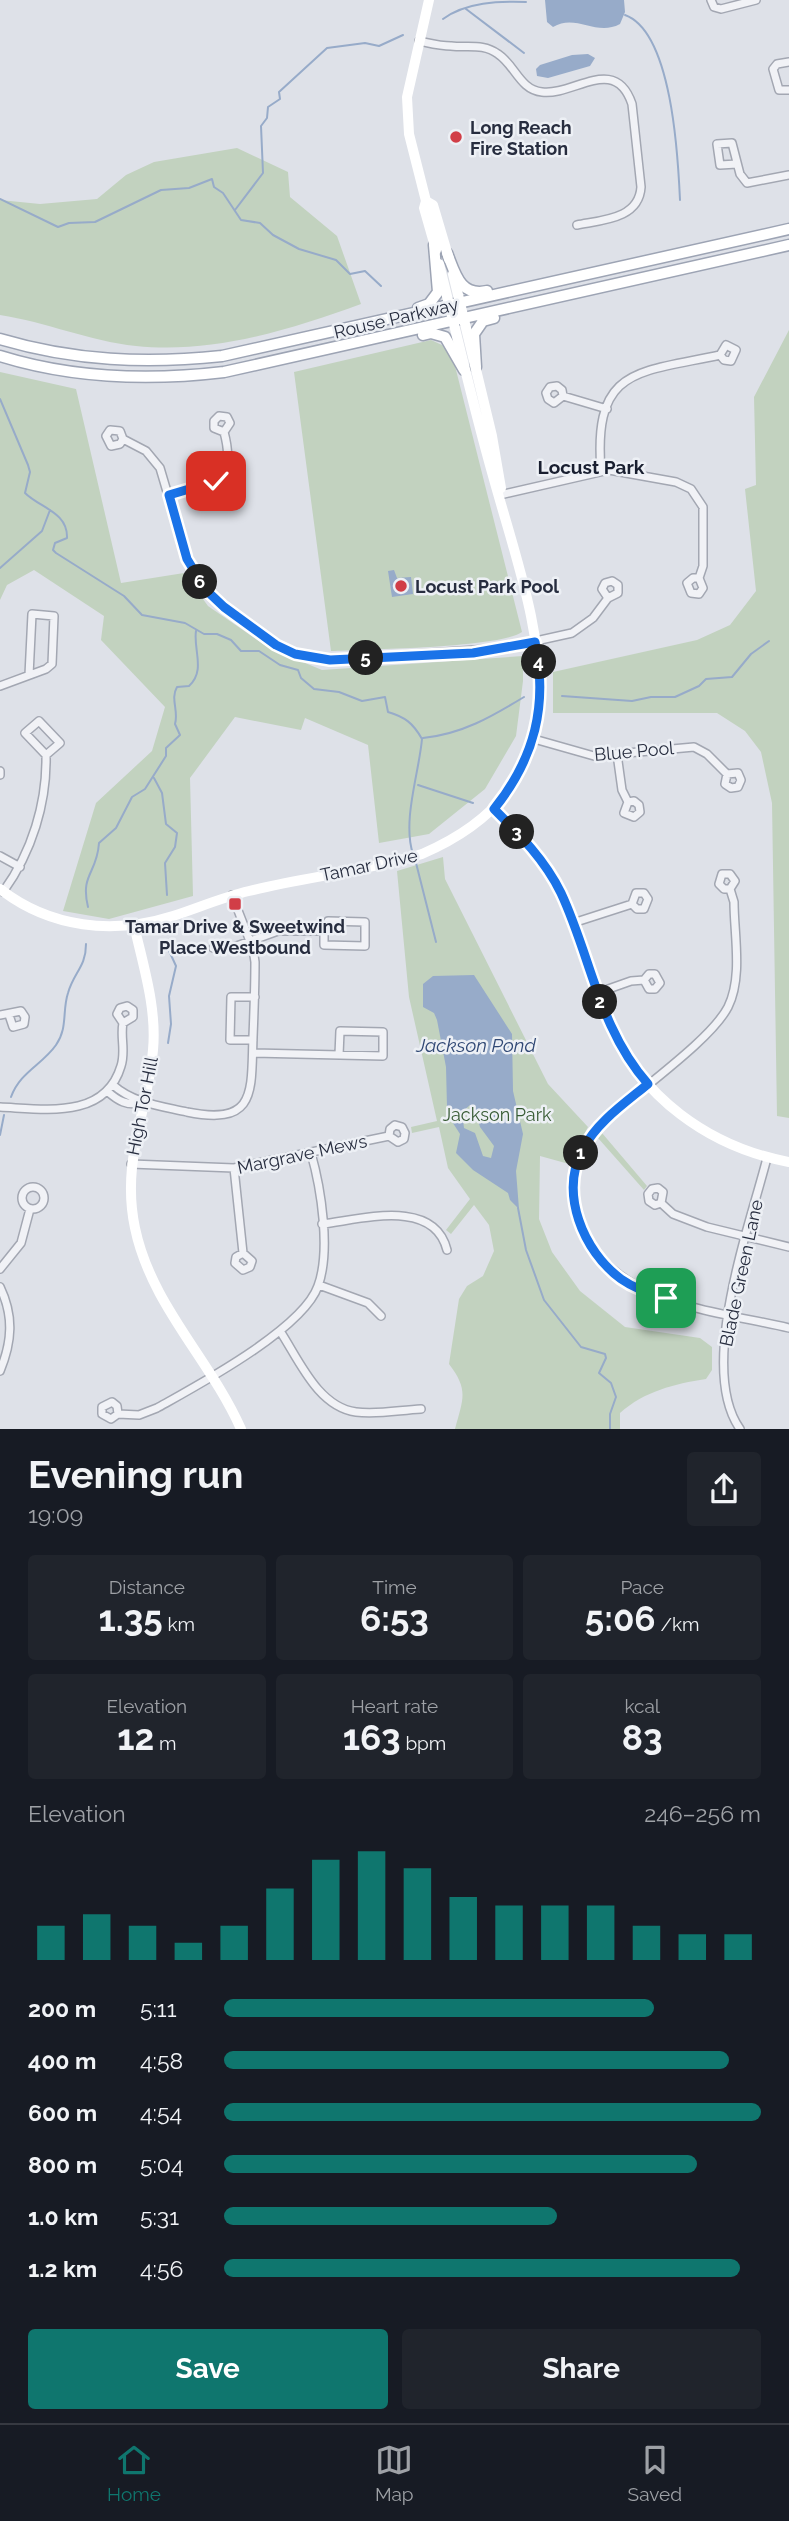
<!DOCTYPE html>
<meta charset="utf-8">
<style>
:root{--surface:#171b24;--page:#20242c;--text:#f1f3f6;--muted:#9ea1a6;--line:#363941;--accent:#0f766e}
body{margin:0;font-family:Raleway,sans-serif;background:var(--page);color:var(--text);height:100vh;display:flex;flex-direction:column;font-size:26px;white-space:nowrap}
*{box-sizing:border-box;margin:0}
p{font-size:23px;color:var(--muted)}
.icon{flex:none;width:38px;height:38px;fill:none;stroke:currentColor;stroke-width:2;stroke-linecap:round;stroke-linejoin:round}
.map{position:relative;height:1429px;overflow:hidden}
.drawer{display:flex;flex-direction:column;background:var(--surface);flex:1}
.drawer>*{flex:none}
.pin{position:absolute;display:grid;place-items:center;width:60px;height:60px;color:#fff;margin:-30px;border-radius:14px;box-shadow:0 4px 10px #0006}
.km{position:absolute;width:35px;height:35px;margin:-18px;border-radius:50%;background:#222;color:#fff;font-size:19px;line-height:35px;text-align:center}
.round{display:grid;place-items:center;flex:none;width:74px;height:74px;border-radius:7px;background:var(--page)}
.summary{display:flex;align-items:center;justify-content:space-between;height:119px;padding:0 28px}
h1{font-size:38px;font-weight:700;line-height:52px}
.metrics{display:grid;grid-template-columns:repeat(3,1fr);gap:10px;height:119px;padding:7px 28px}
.metrics div{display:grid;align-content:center;border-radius:7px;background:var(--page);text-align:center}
.metrics b{font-size:35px;font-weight:700}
.metrics small{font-size:19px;font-weight:400}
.metrics p{font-size:19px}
.chart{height:196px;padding:14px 28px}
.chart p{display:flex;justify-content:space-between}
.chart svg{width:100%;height:126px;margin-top:7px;stroke:var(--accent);stroke-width:6}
.primary-button{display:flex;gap:14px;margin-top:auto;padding:14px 28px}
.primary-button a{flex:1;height:80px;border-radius:7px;background:var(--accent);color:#fff;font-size:28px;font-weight:700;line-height:80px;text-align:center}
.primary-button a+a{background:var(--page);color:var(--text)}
ul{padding:0 28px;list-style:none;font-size:23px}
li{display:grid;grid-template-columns:112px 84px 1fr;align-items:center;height:52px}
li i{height:18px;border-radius:9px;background:var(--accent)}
.tabs{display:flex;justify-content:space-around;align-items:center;height:98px;border-top:2px solid var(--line);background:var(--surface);font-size:19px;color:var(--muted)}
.tabs a{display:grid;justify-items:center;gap:4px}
.tabs .current{color:var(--accent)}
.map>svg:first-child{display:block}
.green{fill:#c2d2bf}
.water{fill:#97abc9;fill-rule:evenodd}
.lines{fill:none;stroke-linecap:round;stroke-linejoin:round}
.stream{stroke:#97abc9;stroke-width:2}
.street-casing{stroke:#a3a7b2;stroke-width:10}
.primary-casing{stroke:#9da4b4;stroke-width:13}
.street{stroke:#f1f2f6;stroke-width:7}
.secondary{stroke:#fff;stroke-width:10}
.primary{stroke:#fff;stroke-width:10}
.route-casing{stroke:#fff;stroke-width:14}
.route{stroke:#1a73e8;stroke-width:9}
.poi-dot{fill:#d13e47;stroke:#edf0f5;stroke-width:2.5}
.labels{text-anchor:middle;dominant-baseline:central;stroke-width:5;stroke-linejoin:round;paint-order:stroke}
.poi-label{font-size:18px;font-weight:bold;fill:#272d3f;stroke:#edf0f5;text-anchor:start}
.street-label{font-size:18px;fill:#272d3f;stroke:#edf0f5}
.park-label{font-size:18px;fill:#375b34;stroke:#edf0f5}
.neighbourhood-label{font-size:19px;font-weight:bold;fill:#191f30;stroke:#edf0f5}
.water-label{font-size:19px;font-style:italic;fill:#304874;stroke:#edf0f5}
</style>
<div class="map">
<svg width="789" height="1429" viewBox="0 0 789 1429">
<rect width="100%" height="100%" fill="#dee1e8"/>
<path class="green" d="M237,148l51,24 2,25 47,39 24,68c-71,26 -149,50 -225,42 -47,-5 -90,-24 -136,-31v-115l40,4 57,-5 29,-24 28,-13z
M789,330v788l-12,-2 -5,-313 -11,-51 -16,-21 -28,-18h-164v-41l144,-32 33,-15 26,-34 -11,-102 11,-4 -2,-88z
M431,340l11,5 12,17 68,270c-24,16 -156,17 -191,19l-37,-279z
M0,372l76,17 45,194 63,-10 24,33 61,42 53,22 201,-14v25l-7,55 -31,53 -56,45 -50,9 -11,-98 -63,-27 -4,12 -66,-13 -45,61 3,118 -84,23 -46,-8 33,-108 56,-52 13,-44 -64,-67 3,-24 -70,-46 -27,15 -7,15z
M443,857l2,22 103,205 40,43 -19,37 -29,-8 -1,63 13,33 28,39 45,36 75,11 12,9v23l-6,9c-32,5 -61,12 -86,34v16h-165c8,-30 14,-39 -6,-65l10,-65 8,-13 16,-10 11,-25 -5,-26 -15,-20 -23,29 -5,-4 24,-31 -22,-31 -9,-41 -27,6 -1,-6 26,-6 -28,-124 -12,-126z
M602,1133l45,53 -3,4 -46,-52z"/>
<path class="water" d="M545,0h79l1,12 -5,12c-24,13 -44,-11 -67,3l-6,-5z
M588,54l7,4 -5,8 -42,12 -11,-2 -1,-7 4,-4 32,-10z
M394,570l3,8 14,-1 2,17 -21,3 -4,-26z
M474,975l38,59 1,57 10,43 -7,37 3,38 -9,-9 -2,-7 -35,-23 -17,-17 4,-19 -11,-17 -2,-10 -1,-40 -9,-47 -3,-7 -11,-6v-23l10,-8zM470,1105l5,5 5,17 14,19 -3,12 -8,-2 -8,-23 -11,-5 -2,-16z"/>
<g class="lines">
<path class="stream" d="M466,9l58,44
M625,15c47,17 53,141 55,185
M443,19c23,-17 56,-18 83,-17
M0,199l58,28 11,-4 26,-1 66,-32 28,-2 23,-9 2,8 9,6 18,27 19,3 13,12 26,14 37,11 14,14 15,-3 16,15
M235,210l28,-37 -2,-47 6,-8 1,-11 12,-8 -1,-7 48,-44 38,-5 14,3 24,-11
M0,399l28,66 2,7 -5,21c15,15 43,19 42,45l-12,5 -2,7 3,3 68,43 18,19 43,8 19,11h13l14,6 10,11h18l21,14 18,5 3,8 13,11 25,3 23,9 23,-4 3,15c17,5 25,11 34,27 -3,34 -20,82 -9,115
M0,568l42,-37 8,-21
M562,696l70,5 19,-4h24l24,-11 7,-7 26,-2 19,-23 18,-13
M423,738c39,-4 68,-21 101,-41
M154,778l8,15 4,31 11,9 -2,14 -10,16 2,32
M418,785l55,18
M415,859l21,83
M88,907c-8,-33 9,-33 11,-64l17,-15 16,-31 13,-8 21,-33v-8l14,-13 -5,-11c4,-13 -5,-25 2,-37l12,-1c17,-15 4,-37 7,-55
M165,942l11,24 -7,30 2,28 -3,19
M11,1097c9,-25 31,-32 45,-52 12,-17 6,-34 12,-52 6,-21 18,-26 18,-49
M0,1135l4,-20
M518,1208l8,42 18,50 37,47 24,7 1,4 -7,15 12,10 5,14 -6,17v15"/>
<defs>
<path id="street" d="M711,0l3,7 7,2 35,-9
M419,41c10,2 21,5 32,5 17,2 32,-3 47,8 17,11 22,36 44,38 32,4 73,-38 90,12l9,83c-2,32 -39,33 -64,38
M789,62l-12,2 -4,5 6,21h10
M737,164l-17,1 -3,-21 15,-1 8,31 7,9 42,-8
M563,396l-9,7 -6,-4 -2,-6 4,-6 7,-1 5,4 1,6 44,13
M123,439l-3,5 -9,2 -5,-10 4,-6 10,1 3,8 23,12 14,17 24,81 22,41 18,17 52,38 19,9 35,6 174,-12 68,-15 21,-15 15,-20 10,-5v-8l-6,-4 -7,2 -3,6 6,9
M601,471c-8,-104 36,-98 119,-116l4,5 7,1 5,-11 -10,-5 -6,10
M169,495c42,-11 69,-11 55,-63l6,-9 -3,-6 -8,-1 -5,5v7l10,4
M500,495l109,-25 67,12 15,7 12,18v59l-4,12 4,10 -4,6 -8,-1 -4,-10 6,-5h6
M0,686l46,-17 6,-5 2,-48 -22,-2 -3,61
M534,739l60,17 100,-9 13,7 20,20 11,-1 3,7 -3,7 -7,1 -6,-4 2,-10
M617,754l5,36 6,12 -4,11 10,4 6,-5 -1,-7 -5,-4 -6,1
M0,771v4
M0,856l20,11
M730,889h-6l-5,-5 3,-10h8l5,7 -5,8 4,13c0,32 9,75 -6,105 -18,35 -97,88 -128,119 -21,20 -31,49 -25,78 18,99 134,105 214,124
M3,892c29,-40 44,-89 43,-137l-21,-22 14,-12 21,22 -14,12
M573,923l59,-19 5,5h7l4,-10 -4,-6h-8l-4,11
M213,948h18l47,-17h46l4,-10 37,1v24l-41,-1v-14
M597,993l34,-12 13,-1 5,-6h6l5,9 -5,6h-6l-5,-9
M0,1015l21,-4 4,6 -1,7 -11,3 -4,-12
M253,1040h-23l1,-43h24
M253,1053l130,3v-24l-43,-1 -1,24
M113,1085c20,18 48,21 74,27 70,14 64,-20 66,-75 1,-25 2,-50 2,-75l-2,-13 -21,-54
M107,1091c11,10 20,15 35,12
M0,1107c44,2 105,13 121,-41 5,-15 -1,-29 2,-43l-6,-9 3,-6 7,-2 6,4v7l-10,6
M131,1164l103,4 155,-32 9,6 6,-3 1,-6 -3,-6 -7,-2 -5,4 -1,7
M234,1168l9,85 -7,4 -1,6 8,7 7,-3 2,-6 -9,-8
M22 1198a11 11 0 1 1 22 0a11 11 0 1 1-22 0Z
M661,1203l2,-11 -5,-4 -6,1 -4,5 1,7 6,4 6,-2 12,11 34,13 82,20
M322,1224c37,-4 112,-27 125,26
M0,1269l21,-26 9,-34
M319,1285l49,18 13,13
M0,1287c14,29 12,55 0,84
M280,1331c19,29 38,76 76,81 21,3 44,-2 65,-3
M118,1414l-1,-8 -5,-4 -10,5v7l9,5 7,-5 21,1 18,-7c41,-23 146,-79 161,-122 13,-35 3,-98 -7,-133
M740,1429c-43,-61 10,-204 27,-271"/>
<path id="primary" d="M447,253c8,20 13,44 40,38
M418,308l11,-4 9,-12 -4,-47
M423,335l8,-2 14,4 19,33
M0,339c74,22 146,25 222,17l567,-127
M0,356c74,23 148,25 224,16l565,-127
M476,367l-2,-33 9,-13 11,-3"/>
</defs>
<use href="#street" class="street-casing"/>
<use href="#primary" class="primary-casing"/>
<use href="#street" class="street"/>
<path class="secondary" d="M429,0l-22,97 2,37 17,67 -2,7 12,42
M426,201l7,4 16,54
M453,274l39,162 9,52
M494,809c25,25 50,50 66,82 20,42 30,88 48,130 32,76 101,126 181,141
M0,889c50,39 113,46 173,27 25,-8 50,-19 76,-25 57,-14 117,-20 173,-37 179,-77 110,-237 71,-378 -20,-70 -36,-141 -54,-212
M134,925c9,40 23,83 19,125 -6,64 -32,112 -18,178 16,77 75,131 106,201"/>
<use href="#primary" class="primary"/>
</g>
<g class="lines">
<defs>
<path id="route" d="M216,481l-47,14 18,64 19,31 18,17 52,38 19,9 35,6 143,-7 62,-11c13,63 0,116 -41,167 26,26 51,51 67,84 30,64 38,136 87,191 -23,19 -51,38 -65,65 -24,44 0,102 38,130 14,10 29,14 45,19"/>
</defs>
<use href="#route" class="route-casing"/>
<use href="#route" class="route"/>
</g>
<g class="poi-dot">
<circle cx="456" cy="137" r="7"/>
<circle cx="401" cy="586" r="7"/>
<rect x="228" y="897" width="14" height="14" rx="3.5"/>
</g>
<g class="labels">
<g class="poi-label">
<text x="470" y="127">Long Reach<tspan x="470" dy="21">Fire Station</tspan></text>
<text x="415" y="586">Locust Park Pool</text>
<text x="235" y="926" text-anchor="middle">Tamar Drive &amp; Sweetwind<tspan x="235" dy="21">Place Westbound</tspan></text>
</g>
<g class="street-label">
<text transform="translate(396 318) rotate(-13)">Rouse Parkway</text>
<text transform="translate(634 751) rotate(-5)">Blue Pool</text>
<text transform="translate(369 865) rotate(-12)">Tamar Drive</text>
<text transform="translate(142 1106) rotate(-79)">High Tor Hill</text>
<text transform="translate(302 1154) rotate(-12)">Margrave Mews</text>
<text transform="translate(741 1273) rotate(-78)">Blade Green Lane</text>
</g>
<g class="park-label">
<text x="497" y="1114">Jackson Park</text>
</g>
<g class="neighbourhood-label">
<text x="591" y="467">Locust Park</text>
</g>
<g class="water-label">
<text x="476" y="1045">Jackson Pond</text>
</g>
</g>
</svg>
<div class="pin" style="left:666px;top:1298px;background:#1e9e55"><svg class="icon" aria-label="arrive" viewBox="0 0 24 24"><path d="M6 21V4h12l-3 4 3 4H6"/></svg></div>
<div class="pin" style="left:216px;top:481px;background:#d93025"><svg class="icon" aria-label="check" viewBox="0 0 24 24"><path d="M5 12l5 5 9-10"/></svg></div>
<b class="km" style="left:581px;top:1153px">1</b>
<b class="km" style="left:600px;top:1002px">2</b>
<b class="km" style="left:517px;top:832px">3</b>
<b class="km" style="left:539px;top:662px">4</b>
<b class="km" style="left:366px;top:658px">5</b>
<b class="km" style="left:200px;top:582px">6</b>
</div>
<section class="drawer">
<div class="summary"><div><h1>Evening run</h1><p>19:09</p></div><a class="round"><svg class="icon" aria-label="share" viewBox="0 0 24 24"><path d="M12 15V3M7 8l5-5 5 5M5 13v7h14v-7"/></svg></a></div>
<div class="metrics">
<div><p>Distance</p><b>1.35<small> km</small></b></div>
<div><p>Time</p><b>6:53</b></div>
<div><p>Pace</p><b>5:06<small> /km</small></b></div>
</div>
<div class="metrics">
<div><p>Elevation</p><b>12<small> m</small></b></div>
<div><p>Heart rate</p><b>163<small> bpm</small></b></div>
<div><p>kcal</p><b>83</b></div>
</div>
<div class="chart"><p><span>Elevation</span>246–256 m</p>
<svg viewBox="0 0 160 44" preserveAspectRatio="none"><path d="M5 44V32M15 44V28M25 44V32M35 44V38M45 44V32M55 44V19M65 44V9M75 44V6M85 44V12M95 44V22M105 44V25M115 44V25M125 44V25M135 44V32M145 44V35M155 44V35"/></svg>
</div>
<ul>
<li><b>200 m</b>5:11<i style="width:80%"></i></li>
<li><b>400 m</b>4:58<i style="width:94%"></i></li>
<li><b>600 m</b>4:54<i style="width:100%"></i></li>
<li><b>800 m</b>5:04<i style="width:88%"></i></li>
<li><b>1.0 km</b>5:31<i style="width:62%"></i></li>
<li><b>1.2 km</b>4:56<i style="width:96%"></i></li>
</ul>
<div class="primary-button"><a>Save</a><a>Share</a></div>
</section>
<nav class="tabs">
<a class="current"><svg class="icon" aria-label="home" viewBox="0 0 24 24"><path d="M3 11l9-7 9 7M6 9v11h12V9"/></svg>Home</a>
<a><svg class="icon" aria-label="map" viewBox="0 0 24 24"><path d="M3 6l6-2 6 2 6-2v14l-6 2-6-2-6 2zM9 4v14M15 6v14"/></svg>Map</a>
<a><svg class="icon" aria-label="saved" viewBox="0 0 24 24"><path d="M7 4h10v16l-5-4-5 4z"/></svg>Saved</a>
</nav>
